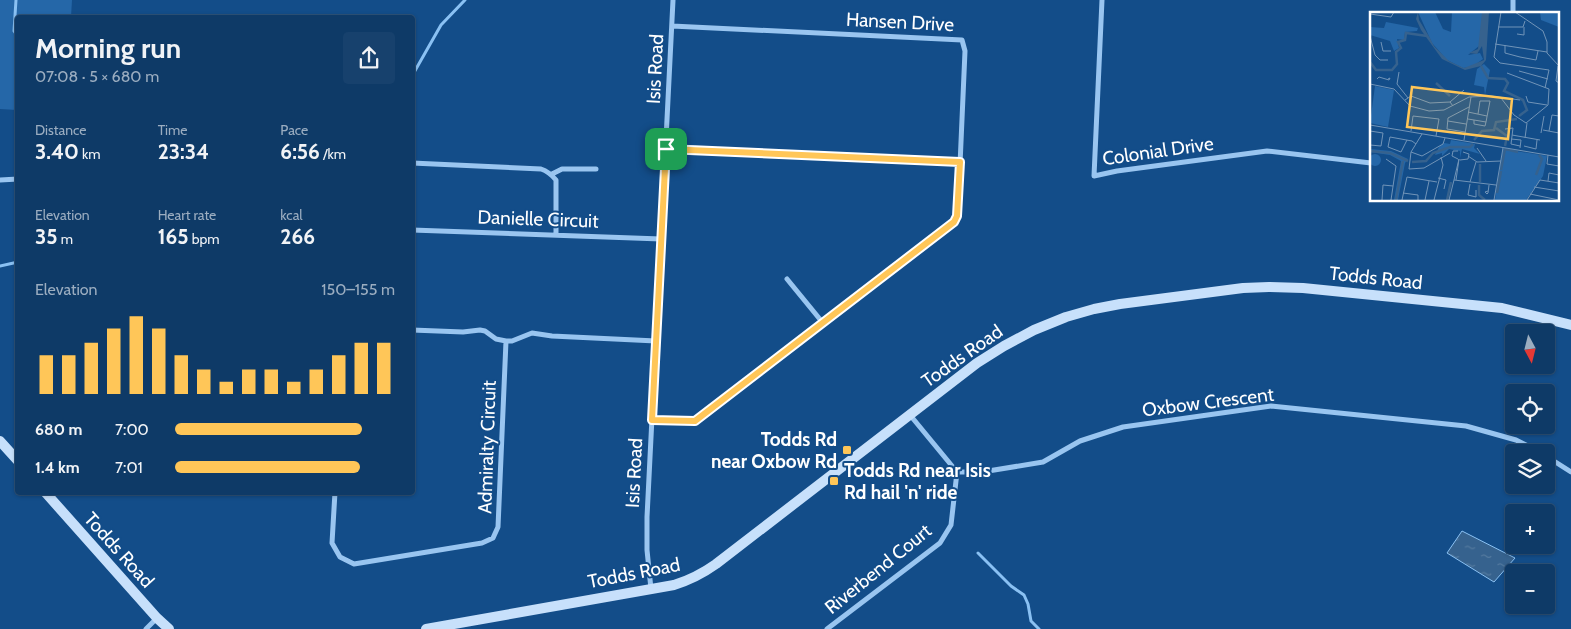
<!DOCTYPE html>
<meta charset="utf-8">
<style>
:root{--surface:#0e3a67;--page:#17416d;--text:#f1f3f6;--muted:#9badc0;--line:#2e547b;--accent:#ffc658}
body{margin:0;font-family:Cabin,sans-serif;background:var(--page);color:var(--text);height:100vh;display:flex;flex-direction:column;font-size:19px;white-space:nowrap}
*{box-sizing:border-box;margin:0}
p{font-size:16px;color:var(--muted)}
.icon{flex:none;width:28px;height:28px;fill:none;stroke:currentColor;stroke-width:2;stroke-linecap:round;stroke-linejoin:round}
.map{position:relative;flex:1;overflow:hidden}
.sheet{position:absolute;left:15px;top:15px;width:400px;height:480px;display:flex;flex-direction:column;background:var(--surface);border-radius:5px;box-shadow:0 1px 4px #0004,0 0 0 1px var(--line)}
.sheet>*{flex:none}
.needle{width:32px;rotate:173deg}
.controls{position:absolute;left:1505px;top:324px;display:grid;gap:10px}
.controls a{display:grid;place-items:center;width:50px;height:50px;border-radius:5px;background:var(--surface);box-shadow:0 1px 4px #0004,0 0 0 1px var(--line);font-size:25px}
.pin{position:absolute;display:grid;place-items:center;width:42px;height:42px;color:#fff;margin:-21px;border-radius:10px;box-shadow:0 2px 8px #0006}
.round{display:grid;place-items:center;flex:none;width:52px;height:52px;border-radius:5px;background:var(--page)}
.headline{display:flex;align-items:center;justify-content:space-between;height:85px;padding:0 20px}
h1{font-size:28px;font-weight:800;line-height:38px}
.metrics{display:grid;grid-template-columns:repeat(3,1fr);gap:8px;height:85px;padding:5px 20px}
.metrics div{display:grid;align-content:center}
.metrics b{font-size:21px;font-weight:800}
.metrics small{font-size:14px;font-weight:400}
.metrics p{font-size:14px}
.chart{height:140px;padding:10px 20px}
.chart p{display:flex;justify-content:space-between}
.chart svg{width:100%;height:90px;margin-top:5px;stroke:var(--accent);stroke-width:6}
ul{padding:0 20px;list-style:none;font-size:16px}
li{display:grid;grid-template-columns:80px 60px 1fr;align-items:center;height:38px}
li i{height:12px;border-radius:6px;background:var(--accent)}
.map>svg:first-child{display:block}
.park{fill:#2567a8}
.water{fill:url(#water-ripples);stroke:#8ac1f3}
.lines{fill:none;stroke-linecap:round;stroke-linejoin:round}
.stream{stroke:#8ac1f3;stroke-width:3}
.street{stroke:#99c5f0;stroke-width:5}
.secondary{stroke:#c7e0fb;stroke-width:10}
.route-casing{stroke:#fff;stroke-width:10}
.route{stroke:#ffc658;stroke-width:6}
.poi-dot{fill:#ffc658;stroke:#134d89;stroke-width:2}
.labels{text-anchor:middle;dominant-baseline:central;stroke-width:4;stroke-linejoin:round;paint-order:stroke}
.street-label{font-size:19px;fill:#fff;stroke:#134d89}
.poi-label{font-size:19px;font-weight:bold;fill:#fff;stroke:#134d89;text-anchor:end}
.inset-river{fill:none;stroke:#36628e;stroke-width:2.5}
.inset-road{fill:none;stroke:#7194b8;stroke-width:1}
.view{fill:#ffc658;fill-opacity:0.15;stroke:#ffc658;stroke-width:2.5}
.inset-edge{fill:none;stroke:#fff;stroke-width:2.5}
</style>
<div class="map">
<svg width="1571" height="629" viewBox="0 0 1571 629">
<defs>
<pattern id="water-ripples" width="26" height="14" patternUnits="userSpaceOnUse" patternTransform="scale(1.25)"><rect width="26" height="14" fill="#36628e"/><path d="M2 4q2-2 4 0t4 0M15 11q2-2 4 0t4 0" fill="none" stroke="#547a9f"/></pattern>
</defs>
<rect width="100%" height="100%" fill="#134d89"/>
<path class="park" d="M0,0h72l-1,17 -53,1 -1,92 -17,-1z"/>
<path class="water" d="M1462,531l53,27 -21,24 -47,-29z"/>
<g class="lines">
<path class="stream" d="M16,0l-2,31 4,6
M412,76l29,-51 24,-25
M0,266l18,-4
M978,553l33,33 13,9 4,9 3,17 8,8"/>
<path class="street" d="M1102,0l-8,176 23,-5 150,-20 104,12
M1513,14v-14
M666,149l294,13
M412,163l129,6c6,2 10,5 15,11v54
M552,174l10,-5h34
M0,180l18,-1
M412,230l249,9
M787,279l36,44
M412,330l51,2 17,-2 5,1 11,8 10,2h6l20,-8 20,3 104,5
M910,415l47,57h25l61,-10 37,-21 43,-14 148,-21 195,20 50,14 24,12
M652,420l43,1 259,-199 3,-6 1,-6 7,-159 -3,-11 -290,-14
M1546,456l25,16
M335,492l-3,51 8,14 14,7 128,-21 11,-5 5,-11 8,-186
M651,589l-4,-39v-33l26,-517
M146,629l11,-11
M827,629l113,-86 11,-18 6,-53"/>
<path class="secondary" d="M0,441l18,20
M45,492l112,126 12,11
M426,629l248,-44c16,-5 28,-11 42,-21l261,-201 27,-17 30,-16 32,-13 28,-8 26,-5 123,-16 26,-1 34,1 199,20 69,17"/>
</g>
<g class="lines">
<defs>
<path id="route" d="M666,149l294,13 -3,54 -3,6 -259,199 -43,-1z"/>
</defs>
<use href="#route" class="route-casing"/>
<use href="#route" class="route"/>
</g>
<g class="poi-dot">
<rect x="842" y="445" width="10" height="10" rx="2.5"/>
<rect x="829" y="476" width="10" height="10" rx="2.5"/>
</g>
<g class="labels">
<g class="street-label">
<text transform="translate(900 22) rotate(3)">Hansen Drive</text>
<text transform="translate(655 69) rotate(-87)">Isis Road</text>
<text transform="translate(1158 151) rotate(-8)">Colonial Drive</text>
<text transform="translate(538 219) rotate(2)">Danielle Circuit</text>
<text transform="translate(1376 278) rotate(6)">Todds Road</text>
<text transform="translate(962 356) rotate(-35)">Todds Road</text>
<text transform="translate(1208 402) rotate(-7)">Oxbow Crescent</text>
<text transform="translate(487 447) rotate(-88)">Admiralty Circuit</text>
<text transform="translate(634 473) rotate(-87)">Isis Road</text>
<text transform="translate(119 550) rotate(48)">Todds Road</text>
<text transform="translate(878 569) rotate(-39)">Riverbend Court</text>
<text transform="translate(634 573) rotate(-11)">Todds Road</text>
</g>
<g class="poi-label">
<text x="837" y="439">Todds Rd<tspan x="837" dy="22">near Oxbow Rd</tspan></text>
<text x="844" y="470" text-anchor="start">Todds Rd near Isis<tspan x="844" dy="22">Rd hail 'n' ride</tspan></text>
</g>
</g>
<g transform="translate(1370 12)">
<rect width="189" height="189" fill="#134d89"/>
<path d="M16,10l32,6 -1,3 -12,1 -1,8 -7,-1 2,9 -5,3 -4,-10 -20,-6v-8l14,1zM0,137l21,2 17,8 -3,4 -7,37h-4l7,-39 -11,-6 -20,-3z" fill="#2567a8"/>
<path d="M5,74l19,4 -6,37 -18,-4z" fill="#2567a8"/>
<path d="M48,0h17l8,17 8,3 1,-20h31l-4,34 -11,9 12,-2 3,6 -11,8 -9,1 -16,-8 -15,-17zM170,0h19v15l-18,-7zM114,52l6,6 -5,25 -1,-8 -10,-2 3,-16zM81,128l24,4 -1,4 6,6 -18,-5 -2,9v-7l-11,-2 -7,7v-3l-7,2 4,-8 5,-4 6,1zM133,137l44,7 -4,20 -17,24h-31zM-1 148a6 6 0 1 1 12 0a6 6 0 1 1-12 0Z" fill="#2567a8"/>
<path d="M48,0l1,8 11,18 4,8 15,15 15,7 20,-8 -2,-14 -5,8 -8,-1 9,-4 4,-37h7l-3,48 -5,6 -16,4 -23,-11 -21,-29 -5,-11z" fill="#36628e"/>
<path class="inset-river" d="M0,50l6,8h16l5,-6 -1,-12 5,-4 -3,-6 7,-2 1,-7 21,3M111,54l7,12 17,1 3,4 -4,8 19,9 4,10 -8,6M66,71l14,13M126,116l11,8 -2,10M104,128l8,-9 12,-1 2,-8 21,-3M0,139l20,2 18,8M42,150l14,-1 7,-8 17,-6h20l3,-3M131,158l4,-21 13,3M166,163l6,-16 -3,-4M110,170v-18M109,173v10l6,5M127,181l4,-22M26,188l7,-39M77,188l4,-18"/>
<path class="inset-road" d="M131,0l-7,45 6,6 49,7 -4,18M145,0l28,19 4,11v11l12,13M0,2l21,3 3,-5M128,15h25l2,-6M147,22l7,1v-8M0,24l5,19 5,5h8M11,30l2,9h8M125,32l52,8M135,33v8l15,4 16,3 2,-9M188,54l-2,15 3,2M149,59l29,8M29,60l-2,12 11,14M137,61l42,16 -1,16M7,67l2,-2 10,3 1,-2 -2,1M0,72l24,5 16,17 19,5 15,-1 25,-13 22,-1 29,4M156,84l2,6 19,3M131,86l13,17 12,8 22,-18M35,88l6,-4 19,7 20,-1 3,4M80,90l14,-12M98,100l19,4M108,102l2,-13h10l-4,21M98,107l18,3M104,108v4l11,2 1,-4M78,109l18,3M0,113l189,32M135,117l8,-1 -2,16 9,2M173,118l16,3M0,119l13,2 -2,13 -11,-1M41,119l2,-15 26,3 -3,17M179,119l3,-16 7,1M95,120l-18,-3 1,-11 21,-11M171,121l3,-17M52,122l-11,18 -2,17 15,-1 26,-15M142,123l28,5M155,126l2,-15M141,127l10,1 -1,8M37,128l-6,12 -13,-5 2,-10 22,4 4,3M94,128l7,-43M154,134l12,3 1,-9M107,136l9,13M41,140l11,4 21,-12 2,-6M178,143l-1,9 12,2M98,144l9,6 24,-1M16,147l10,7 -5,34M88,147l-6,-3 1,-5h5M90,148l8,-1 1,-5 -6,-2M68,166l8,2 -2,9M84,168l5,-21 -3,21M178,169l1,-8 10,2M100,170l6,-20M100,172l-2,11 8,2v-7M164,175l25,4M118,179l-3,1 2,2 1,-1 1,-8M33,181l15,2v5M160,182l29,6M12,188l1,-15 10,1M32,188l5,-23 30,5M55,188l4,-19M64,188l9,-35 -2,-8M79,188l5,-20 42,5M124,188l9,-52M157,188l13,-20 19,3"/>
<path class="view" d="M42,75l100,12 -4,40 -101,-12z"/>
<rect width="189" height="189" class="inset-edge"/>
</g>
</svg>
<div class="controls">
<a><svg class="needle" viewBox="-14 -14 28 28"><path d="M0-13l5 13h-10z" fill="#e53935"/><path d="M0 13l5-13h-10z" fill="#9badc0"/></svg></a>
<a><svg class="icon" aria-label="locate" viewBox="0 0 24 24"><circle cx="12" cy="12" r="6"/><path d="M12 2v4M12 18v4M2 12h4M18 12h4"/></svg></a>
<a><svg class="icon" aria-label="layers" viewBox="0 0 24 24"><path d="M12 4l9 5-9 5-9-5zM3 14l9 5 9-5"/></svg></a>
<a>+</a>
<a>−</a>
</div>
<div class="pin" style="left:666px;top:149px;background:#1e9e55"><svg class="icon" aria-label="arrive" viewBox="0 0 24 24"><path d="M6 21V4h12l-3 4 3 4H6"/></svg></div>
<section class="sheet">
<div class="headline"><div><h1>Morning run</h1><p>07:08 · 5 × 680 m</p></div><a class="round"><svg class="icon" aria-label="share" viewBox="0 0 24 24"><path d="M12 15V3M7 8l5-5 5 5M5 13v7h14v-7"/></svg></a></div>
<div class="metrics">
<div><p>Distance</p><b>3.40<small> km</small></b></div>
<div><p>Time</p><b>23:34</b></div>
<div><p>Pace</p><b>6:56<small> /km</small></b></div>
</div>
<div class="metrics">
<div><p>Elevation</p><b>35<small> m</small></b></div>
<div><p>Heart rate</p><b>165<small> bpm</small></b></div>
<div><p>kcal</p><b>266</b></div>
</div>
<div class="chart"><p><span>Elevation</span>150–155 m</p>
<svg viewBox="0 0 160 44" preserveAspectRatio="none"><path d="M5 44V25M15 44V25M25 44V19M35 44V12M45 44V6M55 44V12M65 44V25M75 44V32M85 44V38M95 44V32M105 44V32M115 44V38M125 44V32M135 44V25M145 44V19M155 44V19"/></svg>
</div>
<ul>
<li><b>680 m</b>7:00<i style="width:85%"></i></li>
<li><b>1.4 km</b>7:01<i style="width:84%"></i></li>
</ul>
</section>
</div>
